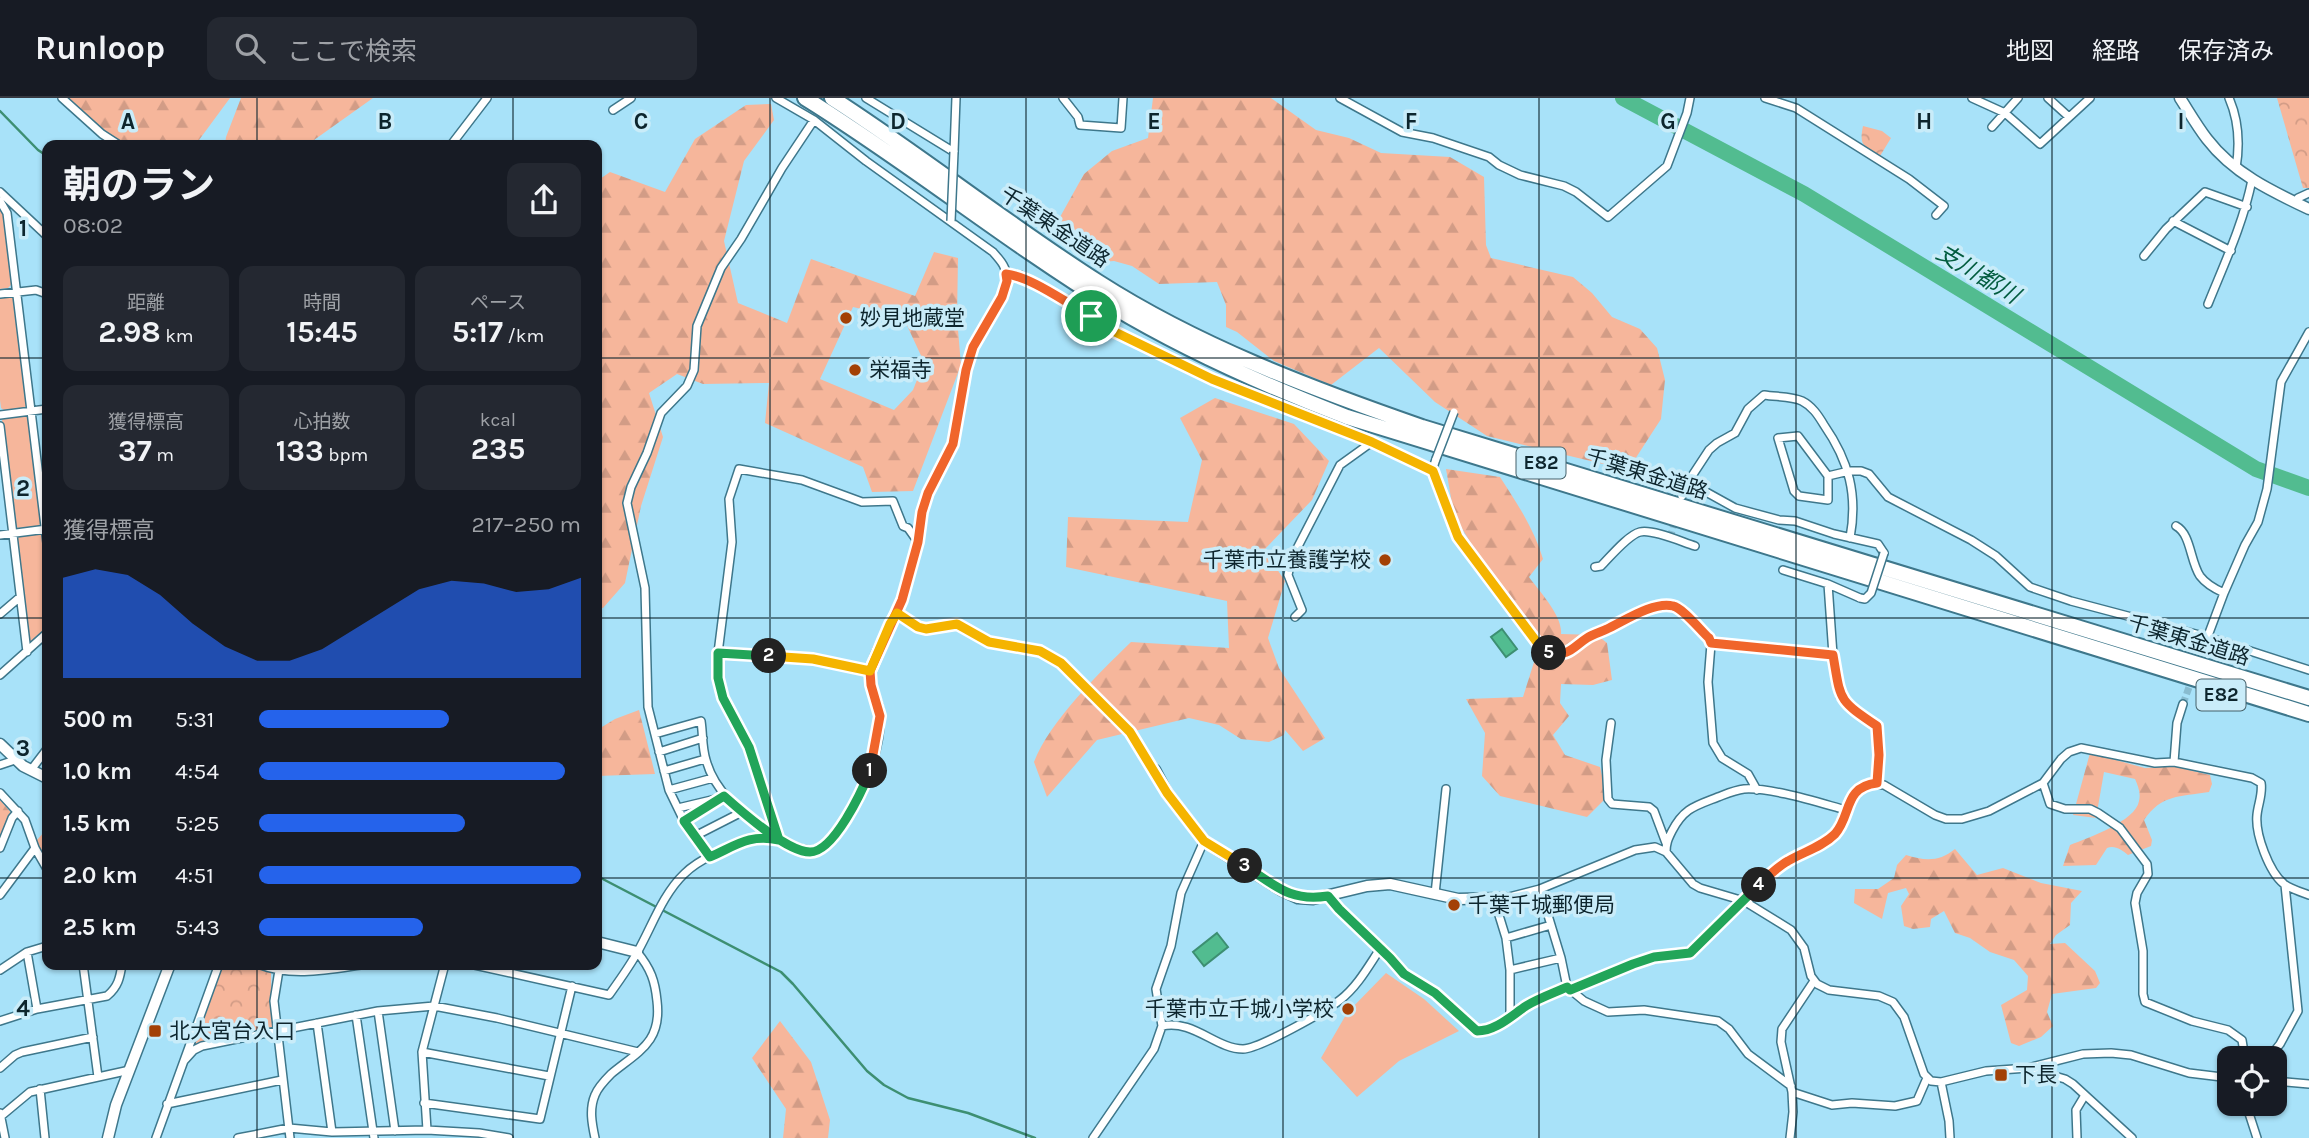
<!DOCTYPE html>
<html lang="ja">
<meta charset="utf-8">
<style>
:root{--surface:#171b24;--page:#242831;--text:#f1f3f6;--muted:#9ea1a6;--line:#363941;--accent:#2563eb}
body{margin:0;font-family:Karla,"Noto Sans JP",sans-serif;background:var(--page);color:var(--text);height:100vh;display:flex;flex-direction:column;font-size:26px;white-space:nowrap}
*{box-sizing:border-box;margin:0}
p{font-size:23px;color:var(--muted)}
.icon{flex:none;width:38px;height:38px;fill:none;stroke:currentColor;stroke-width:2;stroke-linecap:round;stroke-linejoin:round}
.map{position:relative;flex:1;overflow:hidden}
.sheet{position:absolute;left:42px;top:42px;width:560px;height:830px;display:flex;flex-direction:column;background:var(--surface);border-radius:14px;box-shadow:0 2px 5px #0004}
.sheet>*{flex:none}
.tools{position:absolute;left:2217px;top:948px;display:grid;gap:14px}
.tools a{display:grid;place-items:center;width:70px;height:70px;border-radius:14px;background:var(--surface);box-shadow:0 2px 5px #0004;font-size:35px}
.pin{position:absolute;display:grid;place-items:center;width:60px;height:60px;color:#fff;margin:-30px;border:4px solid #fff;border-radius:50%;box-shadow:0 2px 7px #0007}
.km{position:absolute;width:35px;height:35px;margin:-18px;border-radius:50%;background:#222;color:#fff;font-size:19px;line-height:35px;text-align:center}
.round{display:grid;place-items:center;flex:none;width:74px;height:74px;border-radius:14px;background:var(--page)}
.headline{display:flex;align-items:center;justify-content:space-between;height:119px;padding:0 21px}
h1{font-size:38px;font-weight:700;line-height:52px}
.stats{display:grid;grid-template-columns:repeat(3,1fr);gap:10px;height:119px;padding:7px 21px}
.stats div{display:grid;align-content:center;border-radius:14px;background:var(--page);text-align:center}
.stats b{font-size:30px;font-weight:700}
.stats small{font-size:19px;font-weight:400}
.stats p{font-size:19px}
.chart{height:196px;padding:14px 21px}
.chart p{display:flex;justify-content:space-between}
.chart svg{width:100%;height:126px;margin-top:7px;fill:var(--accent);opacity:.7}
ul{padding:0 21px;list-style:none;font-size:23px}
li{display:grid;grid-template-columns:112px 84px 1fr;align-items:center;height:52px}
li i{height:18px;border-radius:9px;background:var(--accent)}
header{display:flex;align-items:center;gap:42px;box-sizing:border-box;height:98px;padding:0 35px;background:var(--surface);border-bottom:2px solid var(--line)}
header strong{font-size:33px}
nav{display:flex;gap:38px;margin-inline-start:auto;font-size:24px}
.search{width:490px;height:63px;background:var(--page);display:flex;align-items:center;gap:18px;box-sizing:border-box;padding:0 24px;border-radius:14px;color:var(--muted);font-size:26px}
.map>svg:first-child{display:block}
.green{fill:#f6b69b}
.forest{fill:url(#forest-firs);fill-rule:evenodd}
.park{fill:url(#park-crowns)}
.water{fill:#52bc90;stroke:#3d8f72;stroke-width:2}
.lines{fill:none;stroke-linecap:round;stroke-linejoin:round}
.stream{stroke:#3d8f72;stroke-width:2.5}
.river{stroke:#52bc90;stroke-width:16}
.minor-tunnel{stroke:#89bcd0;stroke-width:7;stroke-dasharray:7 3.5;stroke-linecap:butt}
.minor-casing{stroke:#3e778b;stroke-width:10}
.tertiary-casing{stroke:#3e778b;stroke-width:13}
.motorway-casing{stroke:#3e778b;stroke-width:18}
.minor{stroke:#fff;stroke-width:7}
.tertiary{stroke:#fff;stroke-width:10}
.motorway{stroke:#fff;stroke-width:14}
.minor-bridge-casing{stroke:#3e778b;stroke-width:10;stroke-linecap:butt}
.minor-bridge{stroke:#fff;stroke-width:7}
.split-1-casing{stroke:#fff;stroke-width:14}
.split-2-casing{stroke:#fff;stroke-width:14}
.split-3-casing{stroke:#fff;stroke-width:14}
.split-4-casing{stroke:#fff;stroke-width:14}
.split-5-casing{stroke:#fff;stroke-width:14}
.split-6-casing{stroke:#fff;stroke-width:14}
.split-1{stroke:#f0652b;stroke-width:9}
.split-2{stroke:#22a559;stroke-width:9}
.split-3{stroke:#f5b400;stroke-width:9}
.split-4{stroke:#22a559;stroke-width:9}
.split-5{stroke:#f0652b;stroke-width:9}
.split-6{stroke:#f5b400;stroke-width:9}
.grid{fill:none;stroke:#0d252d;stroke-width:2;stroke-opacity:0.55}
.poi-dot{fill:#a34005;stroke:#c9ecf9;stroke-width:2.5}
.labels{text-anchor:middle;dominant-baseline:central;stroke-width:7;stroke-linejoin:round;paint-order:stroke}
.shield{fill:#c9ecf9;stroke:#45616a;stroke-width:2}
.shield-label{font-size:19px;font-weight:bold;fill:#0d252d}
.street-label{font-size:21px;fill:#0d252d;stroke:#c9ecf9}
.poi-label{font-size:21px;fill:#0d252d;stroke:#c9ecf9;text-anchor:start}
.water-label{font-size:23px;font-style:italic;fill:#025c3f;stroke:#c9ecf9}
.grid-label{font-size:23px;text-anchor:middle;font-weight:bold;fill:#0d252d;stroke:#c9ecf9;stroke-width:7;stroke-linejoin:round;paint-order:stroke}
</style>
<header>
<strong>Runloop</strong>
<div class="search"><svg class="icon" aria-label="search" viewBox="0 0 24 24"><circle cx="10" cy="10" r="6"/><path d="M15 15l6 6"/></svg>ここで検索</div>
<nav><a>地図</a><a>経路</a><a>保存済み</a></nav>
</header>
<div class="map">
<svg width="2309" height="1040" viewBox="0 0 2309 1040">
<defs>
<pattern id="forest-firs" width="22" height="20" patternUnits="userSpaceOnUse" patternTransform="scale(1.75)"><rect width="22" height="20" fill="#f6b69b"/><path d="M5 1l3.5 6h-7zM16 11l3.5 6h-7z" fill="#d29c86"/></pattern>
<pattern id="park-crowns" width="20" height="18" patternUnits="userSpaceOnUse" patternTransform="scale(1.75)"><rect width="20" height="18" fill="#f6b69b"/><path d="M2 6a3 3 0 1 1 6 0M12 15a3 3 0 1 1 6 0" fill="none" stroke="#d29c86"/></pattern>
</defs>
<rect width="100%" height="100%" fill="#a8e2f9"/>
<path class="green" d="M0,107l5,13 7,66 -4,4 -8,1z
M9,198l4,2 13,107 -1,3 -21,2 -3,-2 -1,-8v-103z
M25,315l3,3 13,107 -3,3 -20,2 -2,-2 -14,-106 3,-4z
M39,436l4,2 4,31v64l-13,13 -4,-3 -13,-102 3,-3z
M1386,875l38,26 35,32 -60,30 -42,36 -36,-39 26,-45z"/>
<path class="forest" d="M59,0h171l-31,42 -11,5h-63z
M241,0h132l-66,47h-82l1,-8z
M1153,0h118l45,32 33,8 32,15 69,4 34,20 2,68 5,13 82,19 19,16 20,24 28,12 17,19 8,32 -4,39 -33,51 -141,-34 -52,-34 -56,-54 -48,37 -57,-24 -37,-29 -11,-5v-22l-9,-23 -58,2 -27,-18 -18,-5 -14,1 -45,-36 29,-52 28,-23 36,-13z
M771,6l3,16 -30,41 -20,80 14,62 49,20 24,-64 104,37 19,-44 24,6 -1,60 4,47 -48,126 -41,1 -9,-25 -98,-44 4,-40 -66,1 -26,-10 -28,19 14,44 -22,69 -16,77 -22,25h-6v-427l13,-9 55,20 30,-53 51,-34zM853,209l51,12 20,43 -11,28 -19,20 -74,-31z
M1215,300l79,26 35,37 -17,39 -48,50 21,31 -17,57 11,30 46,70 -22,13 -18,-21 -1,5 -15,7 -28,-3 -22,-14 -30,-7 -92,22 -50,57 -13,-35c16,-41 65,-89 97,-120l98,6 -2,-47 -161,-34 2,-50 120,5 14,-62 -22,-42z
M1446,371l54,8c17,26 34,52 43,82l-14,18c10,14 34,39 32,57l36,1 10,8 5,37 -19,5 -32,-1 -1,19 9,13 -16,19 12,20 35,12 7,30 -20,20 -87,-21 -18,-20 3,-43 -19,-34 57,-2 18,-57 -56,-73 -31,-52z
M639,612l16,64 -58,2v-46l18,-11z
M2090,655l55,15 27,-2 38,9 2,9 -3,8c-30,5 -47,2 -65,28l8,20 -1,6 -23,9c-6,-5 -13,-10 -21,-7l-11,17 -33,1 7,-21c18,-7 66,-24 69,-44 2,-8 -1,-15 -4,-22l-31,-7 -8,46 -23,-3z
M0,702l14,16 -14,38z
M1955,751l22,26 26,-7 38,15 41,8 -11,12 -1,22 -14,10 -6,9 15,-1 30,28 5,12 -4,5 -44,6 -5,18 6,14 -12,11 -22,9 -8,-3 -10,-38 26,-15 1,-14 -14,-16 -24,-8 -20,-14 -15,-5 -11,-22 -13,8 -1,8 -17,2 -9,-3 -3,-20 8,-12 -3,-6 -18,5 -6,26 -28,-16 1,-14h23l16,-11 3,-13 9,-10c19,6 33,7 49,-6z
M780,923l31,41 19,58 -2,18h-45l3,-29 -34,-51z"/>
<path class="park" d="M2277,0h32v90h-6z
M1863,28l19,5 9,7 -11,18c-17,-11 -21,-10 -17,-30z
M47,731v35l-12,-22z
M223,866h25l23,8 1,55 -78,19 -2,-3z"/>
<path class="water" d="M1502,531l15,20 -11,8 -15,-20z
M1217,835l11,14 -24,19 -11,-14z"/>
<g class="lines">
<path class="stream" d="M0,13l38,39 9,6
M597,778l184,96 12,12 74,87 17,14 24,13 60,15 67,25"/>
<path class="river" d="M1623,0l181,96 452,275 53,19"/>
<path class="minor-tunnel" d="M1670,440l6,-21
M2183,606l10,-28"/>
<defs>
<path id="minor" d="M62,0l40,36 17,11
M866,0l88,54 2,-54
M1063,0l15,19 2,8 41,3 2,-30
M1340,0l62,34 31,6 56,19 10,8 21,10 44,11 12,6 32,25 59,-51 20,-53 3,-15
M1765,0l31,10 113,71 35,27 -8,9
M1972,0l33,15 35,31 50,-46
M2048,0l21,19
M2229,0c10,23 11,46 7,70
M613,12l18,-12
M1992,29l26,-29
M451,47l36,-47
M0,94l47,44
M0,103l7,12 40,330
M2296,105l2,-5 11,-5
M2173,123l58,30
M2144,158l22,-27 39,-37 42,15
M1006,176l14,1 11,6 82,50 99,48 160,63 60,29
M0,196l36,-4 11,4
M2208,206c17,-42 35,-80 44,-124
M0,317l47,-6
M0,328l27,226
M1798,338l30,40v24l-29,-4 -5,-5 -16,-53z
M1436,361l-4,12 26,66 86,114c24,7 26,-2 44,-14 6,-3 13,-5 20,-8 17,-8 46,-28 65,-23 10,2 28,25 36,32l2,6 -3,38 5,61 9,15 26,16 9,16
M1828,378l21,-5h12l8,3 19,23 83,43 25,16 34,31 41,14 136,36 102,33
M1688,384l47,26 44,12 16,1 39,13 44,10 6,9
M1682,398l6,-14 21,-32 8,-7 18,-10 13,-24 16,-14c12,2 28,1 38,6 10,5 16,14 22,24 25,36 34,70 26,113
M2176,428c15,8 14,35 24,50 6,8 15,13 24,17
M0,437l47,-6
M1595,469l6,-1c9,-9 27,-31 39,-34 13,-3 42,10 55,14
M1783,472l45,14
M1860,500l-32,-14 5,71 7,41 8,10 29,20 2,29 -2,28
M897,515l21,14 15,2 24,-5 32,18 51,9 21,12 69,69 25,38
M0,516l20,-17
M1295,519l7,-7 -14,-35 3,-15 49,-95 32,-23
M1711,546l122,11
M2203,551l21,-56 21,-48 13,-23 9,-33 14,-107 28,-50
M718,555l95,6 57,12
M0,577l47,-42
M1611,625l-5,37 2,39 4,5 37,3 5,4 12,32
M655,636l46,-13c2,13 1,27 5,39 10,37 42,56 70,78
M659,654l44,-14
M2174,664l3,-39 6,-19
M0,667l15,-5
M31,672l16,-21
M664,673l41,-12
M2043,685l7,21 15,5h25l8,4 22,15 27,36 1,10 -11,19 -2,10 8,48v43l2,8 47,19 36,9 14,10 3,19
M669,692l44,-12
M0,695l25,27 10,28 12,21
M678,710l46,-11
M684,723l34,-20
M695,738l47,-24
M779,742l-30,-93 -26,-49 -5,-20v-25l14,-111 -3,-43 10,-30 63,11 60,22 31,-1 10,25 5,2 10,14
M0,750l12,-30 6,-7
M1666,754c0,-9 2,-13 6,-21 12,-23 23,-25 46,-34 8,-3 17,-7 26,-8 26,-2 76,14 102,21
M710,759l-26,-36 -15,-31 -21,-83 -3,-119 -18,-85 4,-16 16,-34 14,-40 26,-27 7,-16 3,-44 24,-58 20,-29 41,-71 32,-48
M1540,791l21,69 6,29 17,14 24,11 36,-2 74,11 11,8 19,25 43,32
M1435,796l11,-105
M0,797l35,-47
M1328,798l11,13 51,49 14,16 31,19 42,38c19,0 34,-15 49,-25 13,-8 28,-13 41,-19
M1505,800l35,-9 95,-39 20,-3 11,5 27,32 7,4 44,13 47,29 13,18 7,28 6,8 12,6 50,6 14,6 11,15 20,57 7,7 10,1 45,-11 42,-3 55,-14 28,-1 20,2 58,18 41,5
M1494,801l12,39 4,32v48
M1506,840l45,-13
M27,854l10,57
M83,866l15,113
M258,866c35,14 73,5 109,0
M280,866l-6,37 16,137
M470,866l139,31c10,-14 21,-29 29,-44 14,-25 25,-57 46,-77 16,-16 45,-27 66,-35 34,-11 58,34 86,-5 22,-31 47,-82 44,-122 -1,-14 -13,-27 -10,-41 4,-25 25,-48 32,-72 6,-19 12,-38 16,-56 4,-18 4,-36 11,-52 7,-16 18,-31 24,-48 10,-31 7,-67 21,-98 10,-20 32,-43 33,-66 0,-12 -7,-19 -14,-27l-127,-91 -52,-41 -38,-22
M0,872l27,-18 20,-6
M1510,872l51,-12
M1570,892l63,-26 21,-7 36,-4 80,-79 19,-14 15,-6 30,-19 21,-43 14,-8 15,1 51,30 11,4h16l27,-8 54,-28 18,-24 8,-7 12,-4 74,15 19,-1 78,16 9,5c2,11 -3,21 -4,32 -2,19 12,57 27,69 7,5 17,8 25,11
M378,913l17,120
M356,917l18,123
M0,923l37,-12 70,-13c11,-9 13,-18 15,-32
M317,925l15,109
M1162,928c31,-7 54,23 81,23 16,0 83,-38 97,-49 17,-13 28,-33 40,-51
M422,954l127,24
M2268,961l12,-15 18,-33 -13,-126
M184,963l10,-11 8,-4 176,-35 56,-5 63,12 141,34
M0,970l15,-13 7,-3 71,-15
M2030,971l35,10 8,5 59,54
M2275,983l34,3
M1941,984l8,39 1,17
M40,991l5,49
M1792,994l40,13 20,-2 43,3 22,-5 10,-23
M424,1005l116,16 32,-133
M167,1006l115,-24
M2246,1006l11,34
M0,1015l5,25
M0,1019l30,-25 100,-22
M427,1032l-5,-78 23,-88
M156,1040l63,-174
M238,1040l51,-10 43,4 95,-2 52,3 30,5
M595,1040c-3,-14 -6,-29 0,-43 3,-8 10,-15 16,-21 28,-23 51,-32 46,-73 -2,-20 -6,-32 -20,-49
M1093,1040l61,-89 8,-23 -6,-37 15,-43 10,-53 23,-52
M1790,1040l3,-26 -1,-20 -11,-50 1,-13 32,-48
M2077,1040l-1,-28 9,-15"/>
<path id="tertiary" d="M2180,0c9,14 17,28 27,41 26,34 64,52 102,70
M0,646l23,22 24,12
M1155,672l12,23 37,48 77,49 17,8 15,1 54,-13 23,-2 68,15 47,-1
M597,844l40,10
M108,1040l8,-33 54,-141"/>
<path id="motorway" d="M805,0c105,65 202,144 307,208 75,45 154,80 235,111l962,297
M832,0c90,58 175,126 266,184 100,64 212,106 324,145l887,271"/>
</defs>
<use href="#minor" class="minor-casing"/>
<use href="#tertiary" class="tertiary-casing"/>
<use href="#motorway" class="motorway-casing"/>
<use href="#minor" class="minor"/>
<use href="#tertiary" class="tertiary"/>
<use href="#motorway" class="motorway"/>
<defs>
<path id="minor-bridge" d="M951,123l3,-69
M1436,361l18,-47
M1860,500l5,1 6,-6 13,-40"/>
</defs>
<use href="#minor-bridge" class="minor-bridge-casing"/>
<use href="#minor-bridge" class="minor-bridge"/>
</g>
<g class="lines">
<defs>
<path id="split-1" d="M870,673l10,-55 -9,-31 -1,-14 32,-71 16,-58 4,-30 6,-19 25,-49 13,-74 7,-23 29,-50 5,-16 -1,-7c26,3 60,29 85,42"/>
<path id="split-2" d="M769,558l-51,-3v25l5,20 26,49 30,93c-30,-6 -42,5 -69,17l-26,-36 40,-25c18,16 63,56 86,56 24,0 52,-61 60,-81"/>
<path id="split-3" d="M769,558l44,3 57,12 20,-47 7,-11 21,14 8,2 31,-5 32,18 51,9 21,12 69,69 37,61 37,48 41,25"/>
<path id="split-4" d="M1245,768c31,20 45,36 83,30l11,13 51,49 14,16 31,19 42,38c19,0 34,-15 49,-25 13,-8 28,-13 41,-19l3,3 63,-26 21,-7 36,-4 69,-68"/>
<path id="split-5" d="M1549,555c20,4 24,-6 38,-15 6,-4 14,-6 20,-9 17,-8 47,-28 66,-23 10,2 28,25 36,32l2,5 122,12c8,46 4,44 44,71l2,29 -2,28c-34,4 -25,32 -42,51 -13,13 -32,18 -47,27 -11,6 -20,15 -29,24"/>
<path id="split-6" d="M1091,218l22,15 99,48 160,63 61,29 25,66 81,108 5,6 5,2"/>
</defs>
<use href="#split-1" class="split-1-casing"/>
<use href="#split-2" class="split-2-casing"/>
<use href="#split-3" class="split-3-casing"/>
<use href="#split-4" class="split-4-casing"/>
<use href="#split-5" class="split-5-casing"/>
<use href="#split-6" class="split-6-casing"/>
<use href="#split-1" class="split-1"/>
<use href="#split-2" class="split-2"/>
<use href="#split-3" class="split-3"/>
<use href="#split-4" class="split-4"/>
<use href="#split-5" class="split-5"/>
<use href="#split-6" class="split-6"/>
</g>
<path class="grid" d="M257,0v47M513,0v47M770,0v1040M1026,0v1040M1283,0v1040M1539,0v1040M1796,0v1040M2052,0v1040M0,260h47M597,260h1712M0,520h47M597,520h1712M0,780h47M597,780h1712M257,866v174M513,866v174"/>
<g class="poi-dot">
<circle cx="846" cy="220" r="7"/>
<circle cx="855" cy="272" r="7"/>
<circle cx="1385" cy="462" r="7"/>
<circle cx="1454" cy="807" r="7"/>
<circle cx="1348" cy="911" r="7"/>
<rect x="148" y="926" width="14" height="14" rx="3.5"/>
<rect x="1994" y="970" width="14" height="14" rx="3.5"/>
</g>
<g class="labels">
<g class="shield">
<rect x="1516.5" y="349.5" width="49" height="31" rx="5"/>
<rect x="2196.5" y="581.5" width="49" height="31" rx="5"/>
</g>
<g class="shield-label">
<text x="1541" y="365">E82</text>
<text x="2221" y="597">E82</text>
</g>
<g class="street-label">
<text transform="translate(1055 129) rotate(34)">千葉東金道路</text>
<text transform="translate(1647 376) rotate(17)">千葉東金道路</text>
<text transform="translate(2189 542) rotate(17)">千葉東金道路</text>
</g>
<g class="poi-label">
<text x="860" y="220">妙見地蔵堂</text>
<text x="869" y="272">栄福寺</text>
<text x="1371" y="462" text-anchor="end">千葉市立養護学校</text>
<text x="1468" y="807">千葉千城郵便局</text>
<text x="1334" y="911" text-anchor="end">千葉市立千城小学校</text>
<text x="169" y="933">北大宮台入口</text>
<text x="2015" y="977">下長</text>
</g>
<g class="water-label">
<text transform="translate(1978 176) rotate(31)">支川都川</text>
</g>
</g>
<g class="grid-label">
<text x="128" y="31">A</text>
<text x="385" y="31">B</text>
<text x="641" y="31">C</text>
<text x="898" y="31">D</text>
<text x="1154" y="31">E</text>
<text x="1411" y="31">F</text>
<text x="1668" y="31">G</text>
<text x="1924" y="31">H</text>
<text x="2181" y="31">I</text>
<text x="23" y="138">1</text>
<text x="23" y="398">2</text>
<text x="23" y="658">3</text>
<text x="23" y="918">4</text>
</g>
</svg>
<div class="tools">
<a><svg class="icon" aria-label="locate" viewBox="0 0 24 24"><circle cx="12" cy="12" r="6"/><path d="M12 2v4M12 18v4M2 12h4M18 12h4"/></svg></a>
</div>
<div class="pin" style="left:1091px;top:218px;background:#1e9e55"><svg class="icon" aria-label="arrive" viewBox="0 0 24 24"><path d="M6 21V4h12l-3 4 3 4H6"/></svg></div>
<b class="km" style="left:870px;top:673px">1</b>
<b class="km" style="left:769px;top:558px">2</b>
<b class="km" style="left:1245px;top:768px">3</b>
<b class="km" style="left:1759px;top:787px">4</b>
<b class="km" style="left:1549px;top:555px">5</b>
<section class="sheet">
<div class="headline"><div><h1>朝のラン</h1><p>08:02</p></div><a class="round"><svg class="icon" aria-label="share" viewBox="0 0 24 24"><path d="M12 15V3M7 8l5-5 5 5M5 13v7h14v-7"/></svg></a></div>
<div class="stats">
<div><p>距離</p><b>2.98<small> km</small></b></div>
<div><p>時間</p><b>15:45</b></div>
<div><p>ペース</p><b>5:17<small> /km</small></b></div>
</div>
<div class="stats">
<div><p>獲得標高</p><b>37<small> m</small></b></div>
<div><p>心拍数</p><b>133<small> bpm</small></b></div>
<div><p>kcal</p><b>235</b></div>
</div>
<div class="chart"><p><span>獲得標高</span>217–250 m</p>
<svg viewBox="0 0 160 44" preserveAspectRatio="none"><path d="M0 44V9L10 6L20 8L30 15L40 25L50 33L60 38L70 38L80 34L90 27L100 20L110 13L120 10L130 11L140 14L150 13L160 9V44z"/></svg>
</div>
<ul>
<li><b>500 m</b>5:31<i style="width:59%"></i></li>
<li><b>1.0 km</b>4:54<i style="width:95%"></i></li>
<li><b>1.5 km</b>5:25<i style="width:64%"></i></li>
<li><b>2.0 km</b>4:51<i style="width:100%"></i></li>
<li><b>2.5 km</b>5:43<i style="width:51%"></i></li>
</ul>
</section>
</div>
